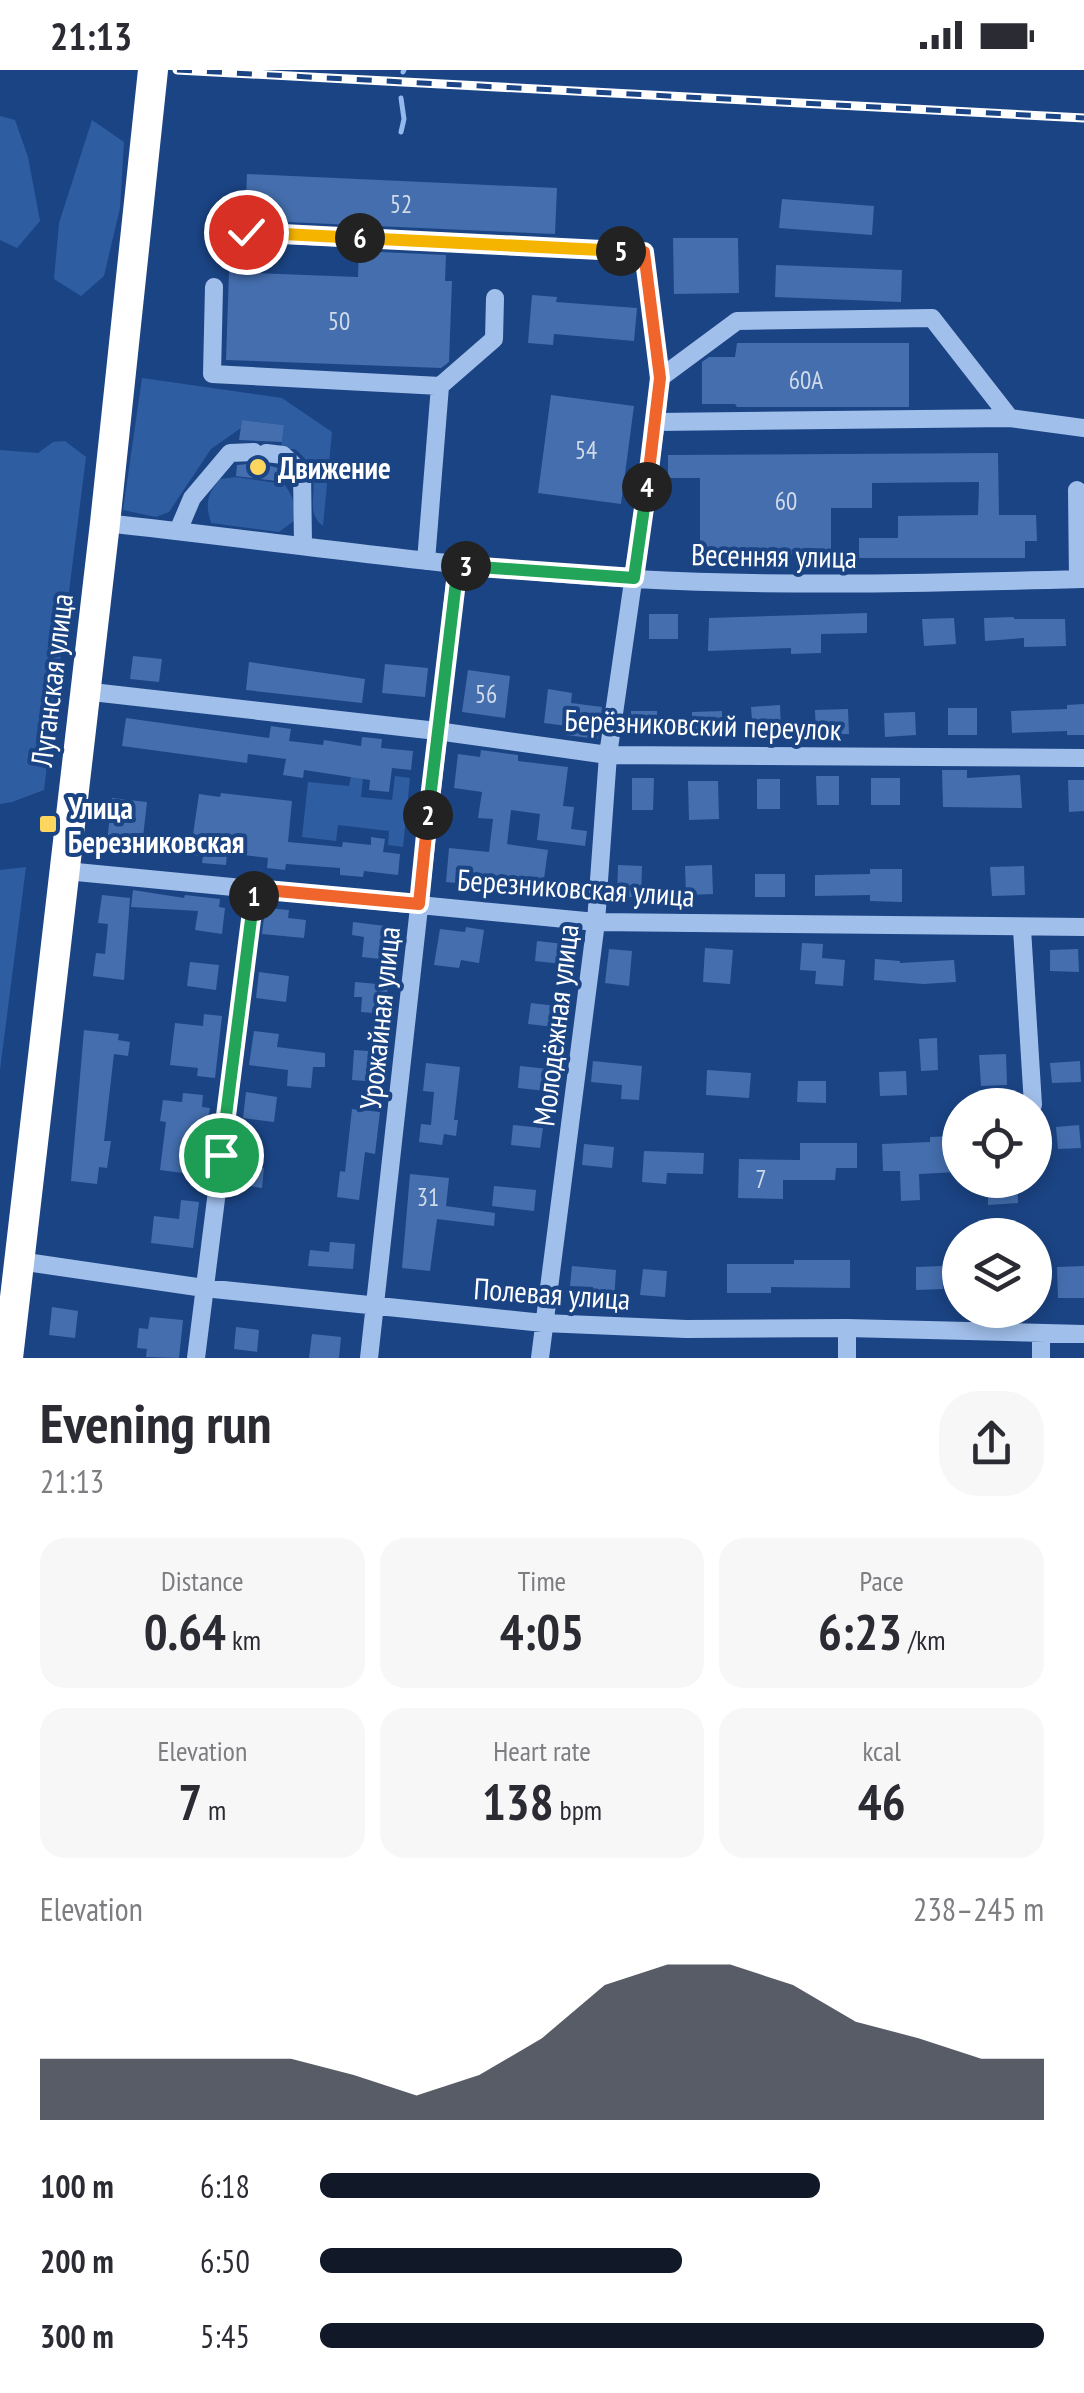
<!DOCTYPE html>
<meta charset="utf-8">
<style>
:root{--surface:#fff;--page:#f7f7f7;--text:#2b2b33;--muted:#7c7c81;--accent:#111827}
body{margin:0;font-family:"PT Sans Narrow",sans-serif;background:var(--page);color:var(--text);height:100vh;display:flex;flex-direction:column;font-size:38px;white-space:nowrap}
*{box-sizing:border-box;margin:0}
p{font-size:32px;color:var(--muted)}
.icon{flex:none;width:55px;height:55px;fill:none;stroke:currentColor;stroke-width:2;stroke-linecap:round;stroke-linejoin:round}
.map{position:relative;height:1288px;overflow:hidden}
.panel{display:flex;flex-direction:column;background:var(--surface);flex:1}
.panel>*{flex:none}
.controls{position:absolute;left:942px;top:1018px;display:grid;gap:20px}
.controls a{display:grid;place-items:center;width:110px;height:110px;border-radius:50%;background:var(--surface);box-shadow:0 5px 15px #0003;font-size:50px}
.pin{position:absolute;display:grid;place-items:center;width:85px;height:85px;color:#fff;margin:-42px;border:5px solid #fff;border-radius:50%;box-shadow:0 2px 10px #0007}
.km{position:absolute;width:50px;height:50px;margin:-25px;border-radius:50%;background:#222;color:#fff;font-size:28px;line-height:50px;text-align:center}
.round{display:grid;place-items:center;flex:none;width:105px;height:105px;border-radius:40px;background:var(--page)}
.head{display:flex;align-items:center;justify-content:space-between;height:170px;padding:0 40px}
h1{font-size:55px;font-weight:800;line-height:75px}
.metrics{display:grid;grid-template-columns:repeat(3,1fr);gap:15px;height:170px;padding:10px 40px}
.metrics div{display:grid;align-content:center;border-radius:25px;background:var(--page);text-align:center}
.metrics b{font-size:50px;font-weight:800}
.metrics small{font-size:28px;font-weight:400}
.metrics p{font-size:28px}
.chart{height:280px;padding:20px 40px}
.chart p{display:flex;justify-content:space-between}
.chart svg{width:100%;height:180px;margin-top:10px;fill:var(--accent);opacity:.7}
ul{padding:0 40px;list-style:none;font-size:32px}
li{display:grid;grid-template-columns:160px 120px 1fr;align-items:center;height:75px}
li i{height:25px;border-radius:12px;background:var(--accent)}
.status{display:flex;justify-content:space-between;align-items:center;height:70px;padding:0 50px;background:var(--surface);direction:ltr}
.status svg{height:28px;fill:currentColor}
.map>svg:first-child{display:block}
.green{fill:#2e5da2}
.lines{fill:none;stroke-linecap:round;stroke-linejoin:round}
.stream{stroke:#94b9ed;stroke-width:5}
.building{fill:#446ead}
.minor{stroke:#a1bfeb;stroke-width:18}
.highway{stroke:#fff;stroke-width:30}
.rail-casing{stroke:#fff;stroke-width:9}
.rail{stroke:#1b4484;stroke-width:5;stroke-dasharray:15;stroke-linecap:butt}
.split-1-casing{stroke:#fff;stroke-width:20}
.split-2-casing{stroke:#fff;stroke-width:20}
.split-3-casing{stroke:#fff;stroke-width:20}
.split-4-casing{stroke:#fff;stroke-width:20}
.split-5-casing{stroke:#fff;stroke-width:20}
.split-6-casing{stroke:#fff;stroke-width:20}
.split-7-casing{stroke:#fff;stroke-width:20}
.split-1{stroke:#22a559;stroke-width:12}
.split-2{stroke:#f0652b;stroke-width:12}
.split-3{stroke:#22a559;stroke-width:12}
.split-4{stroke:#22a559;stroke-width:12}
.split-5{stroke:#f0652b;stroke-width:12}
.split-6{stroke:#f5b400;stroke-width:12}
.split-7{stroke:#f5b400;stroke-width:12}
.poi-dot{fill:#fdd65d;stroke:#1b4484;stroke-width:4}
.labels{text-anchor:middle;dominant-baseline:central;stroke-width:8;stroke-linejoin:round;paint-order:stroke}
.number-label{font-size:25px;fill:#d0dbea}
.poi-label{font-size:30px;font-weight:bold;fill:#fff;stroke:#1b4484;text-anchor:start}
.street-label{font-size:30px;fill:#fff;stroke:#1b4484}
</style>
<div class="status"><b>21:13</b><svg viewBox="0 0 49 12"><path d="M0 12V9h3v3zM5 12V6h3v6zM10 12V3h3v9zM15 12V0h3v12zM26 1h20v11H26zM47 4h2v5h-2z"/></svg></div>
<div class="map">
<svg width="1084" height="1288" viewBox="0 0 1084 1288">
<rect width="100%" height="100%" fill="#1b4484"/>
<path class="green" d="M0,46l15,4 13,37 12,64 -23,27 -17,-8z
M92,50l32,22 -4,66 -16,68 -23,20 -27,-17 5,-56z
M142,308l140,20 50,34 -9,94c-25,-19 9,-48 -28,-77h-14l3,-24 -42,-5 -1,8 -30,21 -42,63 -13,5 -33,-7z
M65,371l21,16 -42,333 -32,12 -12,2v-354l38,3 15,-11z
M236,407l48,7c9,12 12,22 10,37l-15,11 -68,-9c-6,-20 -4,-28 9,-44z
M351,706l12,1 -2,20 31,3 3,-24 15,2 -7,69 -15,-2 1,-14 -51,-6 -2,16 -34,-4 6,-55 41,4z
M26,797l-26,203v-200z"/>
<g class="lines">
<path class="stream" d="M403,2l1,-2
M401,28l3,21 -3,13"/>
</g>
<path class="building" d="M247,104l310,14 -2,46 -310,-14z
M782,129l92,7 -2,29 -93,-7z
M673,168h65l1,55 -65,1z
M359,181l87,4 -1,26h7l-3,81 -8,6 -215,-8 3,-88 129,5z
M776,195l126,5 -1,32 -126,-5z
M532,225l25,2 -1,5 81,6 -3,33 -80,-7 -1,11 -25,-2z
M737,273h172v64h-172l-2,-3h-33v-42l7,-5h26z
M551,325l83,11 -13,98 -83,-11z
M242,350l42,5 -2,17 -43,-2z
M998,383l1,62h37l1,26h-12v17h-166v-20h39v-22l80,-1 1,-33 -107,1v25h-41v46l-131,1v-77h-32v-23z
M259,393l19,5 -1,13 -41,-5 1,-11z
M867,543v20l-46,1v19l-30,1v-6l-83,3 1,-33z
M649,544h29v25h-29z
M1014,547v2h51l1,27 -42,1v-9l-39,3 -1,-23z
M954,548l2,26 -32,2 -2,-27z
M133,586l29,3 -3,23 -29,-3z
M249,592l116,17 -3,24 -116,-13z
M385,594l43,4 -3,29 -43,-4z
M468,600l42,6 -5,42 -43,-6z
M548,619l24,4 -1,10 31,4 -4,32 -32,-4 1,-9 -23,-3z
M1084,634v31h-17v-4l-55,2 -1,-22 56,-2v-4z
M780,635l1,28 -28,1 -2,-27z
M948,638h29v27h-29z
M848,639l1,25 -33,1 -1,-25z
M631,641h26v25h-26z
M722,641v23l-30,1v-23z
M915,642l1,23 -31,2 -1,-24z
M126,648l143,20 2,-12 20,3 -2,12 34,4 1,-5 37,6 1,-9 20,2 -1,9 32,3 -2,19 -19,-2 -3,24 -20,-2 1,-10 -66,-10 -1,8 -20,-3 3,-16 -38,-5 -1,9 -125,-17z
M481,680l37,5v6l50,6 -5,39 11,1 -3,22 16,2 -2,15 -48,-6 3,-26 -29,-4 -4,34 41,6 -5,36 -23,-3 -1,11 -21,-3 2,-15 -32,-3 -2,11 -20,-2 3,-34 40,4 4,-33 -15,-1 4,-26 -28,-4 4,-34 22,3z
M942,700h25v8l53,-3 2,33 -79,-1z
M816,706h23v29h-22z
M632,708h22l-1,32h-21z
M871,708h29v27h-29z
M757,709h23v30h-23z
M1068,710h16v31l-15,1z
M688,711h30l1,38 -30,1z
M221,723l71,8 -4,41 54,5 1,-5 28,3v-8l14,2 -2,13 17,2 -2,21 -34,-4 -1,6 -23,-2v-7l-54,-4 -1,6 -18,-2 1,-10 -41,-5 -1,12 -24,-2 1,-7 -13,-1 9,-61 21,3z
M112,728l35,4 -5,44 -35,-4z
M618,795l24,1 -1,31h-24z
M712,795l1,29 -27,1 -1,-29z
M1024,796l1,29 -33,1 -2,-29z
M870,799h32v33l-32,-1v-6l-55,1v-21l55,-1z
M755,804h30v23h-30z
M133,820l51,8 1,-3 35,4 -1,8 6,1 -3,26 -27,-4 3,-19 -67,-4z
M102,825l28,3 -6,82 -31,-4 3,-23 9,1 3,-30 -10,-1z
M265,838l24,2 -1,8 18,2 -2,18 -42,-4z
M353,852l40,5 -4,33 -27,-3 2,-20 -12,-2z
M466,857l18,3 -5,33 -18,-3 -2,8 -25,-3 6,-36 25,3z
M537,871l27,3 -2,20 -27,-3z
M802,873l21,1 -1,14 23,2 -2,26 -28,-2 1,-13 -16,-1z
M705,878l28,2 -3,34 -27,-2z
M609,879l23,2 -3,35 -24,-3z
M1078,879l1,23 -29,-1v-21z
M875,889l25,2v2l54,-3 2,22 -33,2 -49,-4z
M190,892l29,3 -3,25 -29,-4z
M259,902l30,4 -3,26 -30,-4z
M355,912l33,3 -3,29 -24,-2 1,-15h-8z
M531,933l25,3 -2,21 -26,-3z
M204,944l18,2 -7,62 -18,-2 1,-8 -28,-3 5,-42 28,3z
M84,960l35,4 -1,6 12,2 -2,14 -14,-2 -10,87h7l-4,27 -8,-1 -2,17 -26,-3z
M254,961l25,3 -2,13 48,6v14h-12l-2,21 -24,-2 1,-16 -39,-5z
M937,968l1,32 -17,1 -2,-32z
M354,980l27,2 -3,30 -26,-2z
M1006,984l1,31 -26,1 -2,-31z
M593,991l49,5 -3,34 -18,-1 1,-14 -31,-3z
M1080,991l1,21 -29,1 -2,-20z
M426,993l34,4 -6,53h4l-2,16 -12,-2 -2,11 -23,-3 2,-18 10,1 3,-33 -11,-1z
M520,996l28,3 -2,22 -28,-3z
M707,1000l44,3 -2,25 -43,-3z
M906,1001l1,24 -27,1 -1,-24z
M798,1011h28v22l-29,-1z
M246,1022l31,5 -3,25 -31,-4z
M183,1023l20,2 -1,12 8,1 -12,67 -38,-5 6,-48 -6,-1 3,-21 19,2z
M352,1039l28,3 -5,42 -10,-2 -6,48 -22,-3 3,-26 5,1z
M513,1055l30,3 -3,20 -29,-3z
M1079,1055l2,23 -23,1 -2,-22z
M954,1066l3,36 -38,2 1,26 -19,1 -1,-30h-17l-1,-27 48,-2v-5z
M800,1073h57v25h-21l-1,12h-52v19l-45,-1 1,-39 61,1z
M584,1074l30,3 -2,21 -30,-3z
M235,1080l17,2 -2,14 -9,-1 23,3 -2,20 -25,-4 2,-19 -6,-1z
M644,1081l60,2 -1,21 -36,-1 -1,11 -24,-2z
M410,1104l39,4 -3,28 49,7 -1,13 -57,-7 -7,52 -28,-3z
M1017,1110l1,23 -30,2v-23z
M494,1116l42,4 -2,21 -42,-5z
M181,1130l18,2 -6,46 -42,-5 3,-27 25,3z
M330,1172l25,2 -2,25 -45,-3 2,-16 19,2z
M794,1190h56v28l-79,-1v6h-44v-29h67z
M572,1196l44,4 -2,31 -22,-2 1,-12 -23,-1z
M942,1196l1,23 -27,1v-23z
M1084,1196v32h-26l-1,-31z
M643,1199l24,2 -2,26 -25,-2z
M52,1237l26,4 -3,27 -26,-3z
M150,1247l33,3 -4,38 -33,-1 1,-8 -10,-1 2,-20 9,1z
M236,1257l23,3 -2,22 -23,-3z
M312,1264l29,3 -2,21h-30z"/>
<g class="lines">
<path class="minor" d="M246,163l398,19 16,126
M214,217l-2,87 228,12 54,-47 1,-41
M656,352l4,-44 77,-57 195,-3 78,100 74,10
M266,383l17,2 19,18 1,71
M1077,420l1,89
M105,453c177,19 353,46 530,56 150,8 299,4 449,0
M178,461l14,-33 38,-45 24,-1
M426,491l14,-175
M83,621l354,40 171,24 476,3
M66,801l530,51 488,5
M1022,859l11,176
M19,1191l185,27 339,35 143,6 161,-1 237,6
M196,1288l59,-469
M369,1288l88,-793
M540,1288l56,-436 12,-167 48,-333 354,-4
M847,1288v-30
M1041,1288v-24"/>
<path class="highway" d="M8,1288l97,-835 48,-453"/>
<defs>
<path id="rail" d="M177,0l907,48"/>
</defs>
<use href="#rail" class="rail-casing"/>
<use href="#rail" class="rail"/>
</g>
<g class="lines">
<defs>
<path id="split-1" d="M221,1085l33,-259"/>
<path id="split-2" d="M254,826l1,-7 164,15 9,-89"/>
<path id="split-3" d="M428,745l30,-250 8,1"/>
<path id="split-4" d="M466,496l168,12 13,-91"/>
<path id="split-5" d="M621,181l23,1 16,126 -13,109"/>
<path id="split-6" d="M360,168l261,13"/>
<path id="split-7" d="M246,162l114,6"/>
</defs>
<use href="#split-1" class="split-1-casing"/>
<use href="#split-2" class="split-2-casing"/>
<use href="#split-3" class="split-3-casing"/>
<use href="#split-4" class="split-4-casing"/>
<use href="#split-5" class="split-5-casing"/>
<use href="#split-6" class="split-6-casing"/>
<use href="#split-7" class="split-7-casing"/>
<use href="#split-1" class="split-1"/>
<use href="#split-2" class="split-2"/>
<use href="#split-3" class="split-3"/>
<use href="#split-4" class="split-4"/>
<use href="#split-5" class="split-5"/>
<use href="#split-6" class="split-6"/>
<use href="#split-7" class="split-7"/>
</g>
<g class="poi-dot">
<circle cx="258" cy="397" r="10"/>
<rect x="38" y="744" width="20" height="20" rx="5"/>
</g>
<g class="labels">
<g class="number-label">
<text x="401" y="134">52</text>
<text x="339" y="251">50</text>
<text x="806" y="310">60А</text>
<text x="586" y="380">54</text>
<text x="786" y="431">60</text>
<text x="486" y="624">56</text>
<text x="761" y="1109">7</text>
<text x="428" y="1127">31</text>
</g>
<g class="poi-label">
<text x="278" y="397">Движение</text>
<text x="68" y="737">Улица<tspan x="68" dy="34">Березниковская</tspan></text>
</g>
<g class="street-label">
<text transform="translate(774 485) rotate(1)">Весенняя улица</text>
<text transform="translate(51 610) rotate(-83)">Луганская улица</text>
<text transform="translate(703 654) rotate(2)">Берёзниковский переулок</text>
<text transform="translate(576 817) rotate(4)">Березниковская улица</text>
<text transform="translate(379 948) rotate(-84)">Урожайная улица</text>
<text transform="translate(555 955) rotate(-83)">Молодёжная улица</text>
<text transform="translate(552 1223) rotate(4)">Полевая улица</text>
</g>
</g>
</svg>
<div class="controls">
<a><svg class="icon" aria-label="locate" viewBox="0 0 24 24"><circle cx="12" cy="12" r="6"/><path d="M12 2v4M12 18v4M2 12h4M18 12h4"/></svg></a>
<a><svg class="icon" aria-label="layers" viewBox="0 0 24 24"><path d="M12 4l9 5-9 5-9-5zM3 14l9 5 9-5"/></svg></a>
</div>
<div class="pin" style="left:221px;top:1085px;background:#1e9e55"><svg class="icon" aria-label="arrive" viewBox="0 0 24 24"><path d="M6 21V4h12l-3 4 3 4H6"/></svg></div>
<div class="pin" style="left:246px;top:162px;background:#d93025"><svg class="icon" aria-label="check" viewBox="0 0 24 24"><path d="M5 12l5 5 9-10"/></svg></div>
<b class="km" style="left:254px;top:826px">1</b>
<b class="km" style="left:428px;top:745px">2</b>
<b class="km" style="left:466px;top:496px">3</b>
<b class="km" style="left:647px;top:417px">4</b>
<b class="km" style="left:621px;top:181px">5</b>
<b class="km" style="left:360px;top:168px">6</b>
</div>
<section class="panel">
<div class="head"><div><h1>Evening run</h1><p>21:13</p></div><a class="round"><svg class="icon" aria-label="share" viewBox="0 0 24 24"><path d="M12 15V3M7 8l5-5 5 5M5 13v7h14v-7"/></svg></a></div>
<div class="metrics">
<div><p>Distance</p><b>0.64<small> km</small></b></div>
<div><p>Time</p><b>4:05</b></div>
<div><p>Pace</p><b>6:23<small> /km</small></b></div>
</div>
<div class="metrics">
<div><p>Elevation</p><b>7<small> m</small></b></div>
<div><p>Heart rate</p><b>138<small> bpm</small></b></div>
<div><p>kcal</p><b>46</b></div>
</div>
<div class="chart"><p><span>Elevation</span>238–245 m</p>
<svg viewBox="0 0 160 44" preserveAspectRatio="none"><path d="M0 44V29L10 29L20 29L30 29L40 29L50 33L60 38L70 33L80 24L90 11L100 6L110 6L120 11L130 20L140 24L150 29L160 29V44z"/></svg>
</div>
<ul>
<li><b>100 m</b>6:18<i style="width:69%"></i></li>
<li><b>200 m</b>6:50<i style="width:50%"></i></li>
<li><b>300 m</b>5:45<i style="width:100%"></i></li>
</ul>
</section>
